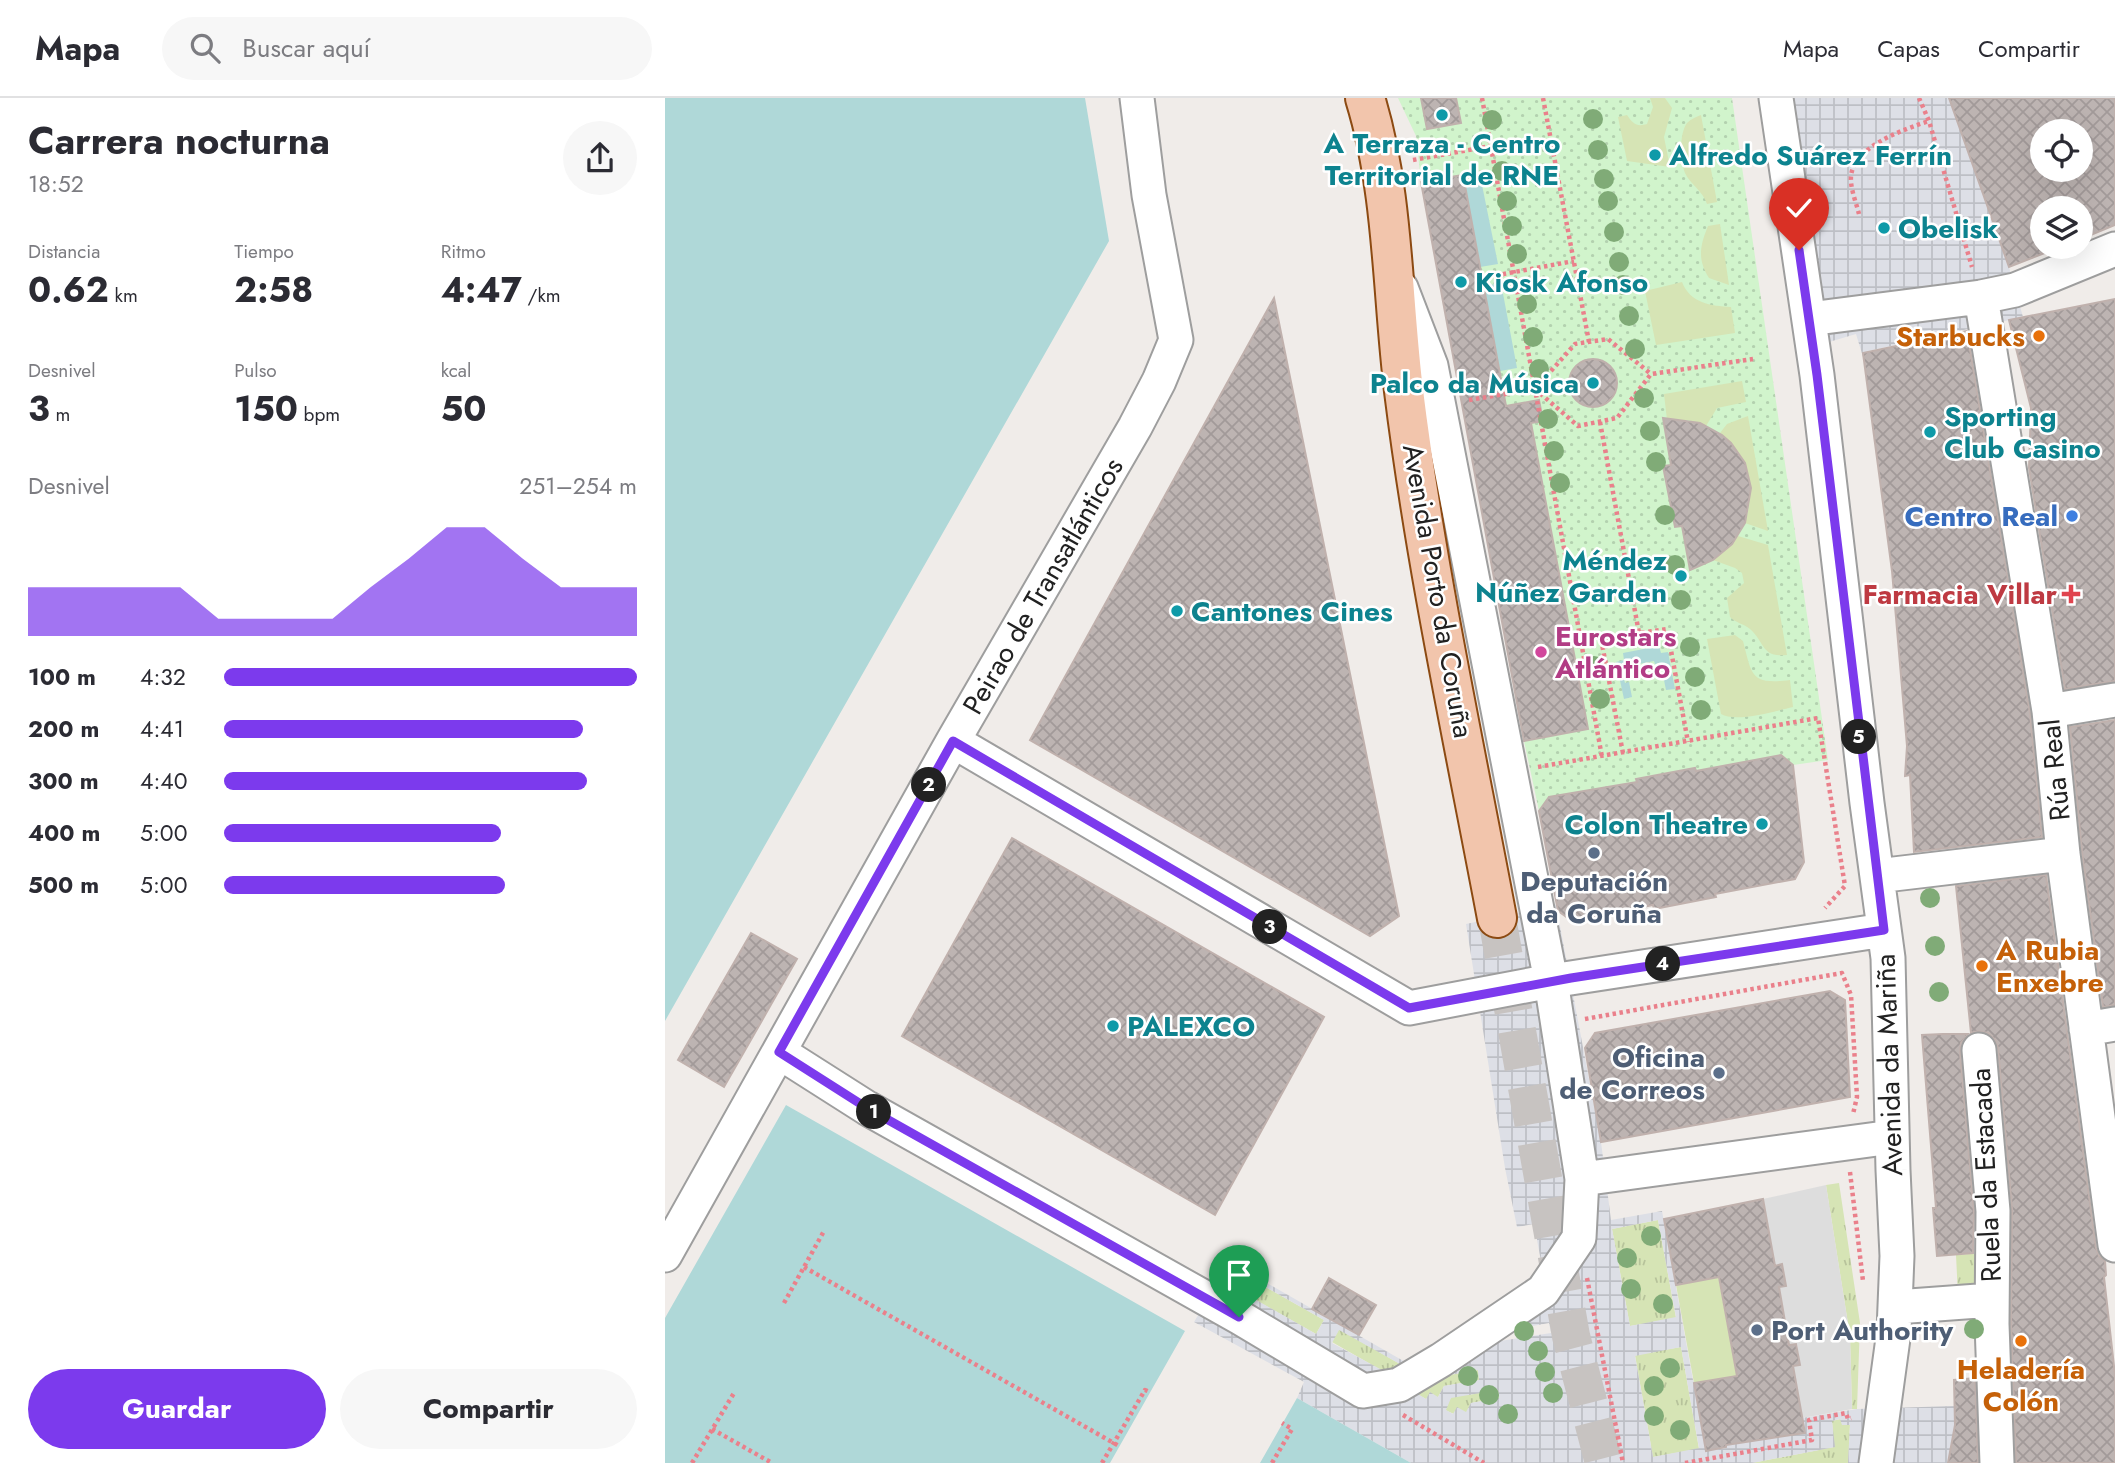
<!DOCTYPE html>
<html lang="es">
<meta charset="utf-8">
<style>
:root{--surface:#fff;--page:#f7f7f7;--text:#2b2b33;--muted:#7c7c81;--line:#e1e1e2;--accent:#7c3aed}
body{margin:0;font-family:Jost,sans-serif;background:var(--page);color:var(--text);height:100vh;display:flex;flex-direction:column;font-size:26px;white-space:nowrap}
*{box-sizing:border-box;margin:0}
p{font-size:23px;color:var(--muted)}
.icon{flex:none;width:38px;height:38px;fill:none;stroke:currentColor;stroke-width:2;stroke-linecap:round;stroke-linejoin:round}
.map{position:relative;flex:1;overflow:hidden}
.panel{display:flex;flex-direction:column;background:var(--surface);width:665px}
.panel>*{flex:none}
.controls{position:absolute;left:1365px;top:21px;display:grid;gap:14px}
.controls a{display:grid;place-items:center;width:63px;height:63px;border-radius:50%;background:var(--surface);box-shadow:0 7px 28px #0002;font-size:35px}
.pin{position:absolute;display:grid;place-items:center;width:60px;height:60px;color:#fff;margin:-72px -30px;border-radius:50% 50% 50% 0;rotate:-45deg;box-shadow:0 0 7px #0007}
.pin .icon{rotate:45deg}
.km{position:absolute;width:35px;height:35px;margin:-18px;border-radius:50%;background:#222;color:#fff;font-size:19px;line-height:35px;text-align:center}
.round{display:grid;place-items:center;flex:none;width:74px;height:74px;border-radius:37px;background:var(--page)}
.headline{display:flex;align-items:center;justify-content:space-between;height:119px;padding:0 28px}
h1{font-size:38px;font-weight:700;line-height:52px}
.figures{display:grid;grid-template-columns:repeat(3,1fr);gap:10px;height:119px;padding:7px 28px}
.figures div{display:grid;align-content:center}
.figures b{font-size:35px;font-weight:700}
.figures small{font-size:19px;font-weight:400}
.figures p{font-size:19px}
.chart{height:196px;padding:14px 28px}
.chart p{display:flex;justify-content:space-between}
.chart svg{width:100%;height:126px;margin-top:7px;fill:var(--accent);opacity:.7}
.button{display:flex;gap:14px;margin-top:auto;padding:14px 28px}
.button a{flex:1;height:80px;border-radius:42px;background:var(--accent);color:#fff;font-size:28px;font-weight:700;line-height:80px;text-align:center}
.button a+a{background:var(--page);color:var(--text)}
ul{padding:0 28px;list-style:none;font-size:23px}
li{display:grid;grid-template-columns:112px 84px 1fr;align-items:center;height:52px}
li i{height:18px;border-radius:9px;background:var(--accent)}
header{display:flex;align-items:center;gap:42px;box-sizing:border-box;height:98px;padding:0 35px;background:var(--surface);border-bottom:2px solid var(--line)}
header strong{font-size:33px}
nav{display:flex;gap:38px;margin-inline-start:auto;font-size:24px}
.search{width:490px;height:63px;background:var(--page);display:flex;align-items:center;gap:18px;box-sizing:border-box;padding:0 24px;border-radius:38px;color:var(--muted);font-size:26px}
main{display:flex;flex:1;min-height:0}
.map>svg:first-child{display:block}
.grass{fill:url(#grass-tufts)}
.park{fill:url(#park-dots)}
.garden{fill:#d6e4b5}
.parking{fill:#ddd}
.plaza{fill:url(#plaza-grid);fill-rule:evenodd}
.water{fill:#afd8d8}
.building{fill:url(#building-cross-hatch);stroke:#c0b1ad;stroke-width:2;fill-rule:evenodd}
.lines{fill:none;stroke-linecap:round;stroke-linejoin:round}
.major-tunnel{stroke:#c7c3c1;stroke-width:38;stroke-dasharray:38 19;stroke-linecap:butt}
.minor-casing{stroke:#9e9e9e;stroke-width:37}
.major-casing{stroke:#8c4a12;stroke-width:42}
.path{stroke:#ea808b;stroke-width:4.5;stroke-dasharray:3.5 3.5;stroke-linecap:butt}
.minor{stroke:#fff;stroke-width:33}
.major{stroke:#f2c5ac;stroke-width:38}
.tree{fill:#80ab77}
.route-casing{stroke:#fff;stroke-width:14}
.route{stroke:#7c3aed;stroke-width:9}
.culture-dot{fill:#0f9aa8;stroke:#fff;stroke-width:2.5}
.food-dot{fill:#e8710a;stroke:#fff;stroke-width:2.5}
.shop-dot{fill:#3f7fe0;stroke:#fff;stroke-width:2.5}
.health-dot{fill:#e0444e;stroke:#fff;stroke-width:2.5}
.hotel-dot{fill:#d1479c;stroke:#fff;stroke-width:2.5}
.service-dot{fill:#5c6f8a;stroke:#fff;stroke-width:2.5}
.labels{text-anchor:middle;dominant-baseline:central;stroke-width:5;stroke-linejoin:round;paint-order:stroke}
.culture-label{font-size:28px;font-weight:bold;fill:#0d838f;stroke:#fff;text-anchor:start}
.food-label{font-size:28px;font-weight:bold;fill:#c56008;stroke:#fff;text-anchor:end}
.shop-label{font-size:28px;font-weight:bold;fill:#366cbe;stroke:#fff;text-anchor:end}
.street-label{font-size:28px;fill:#212121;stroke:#fff}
.health-label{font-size:28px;font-weight:bold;fill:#be3a42;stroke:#fff;text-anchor:end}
.hotel-label{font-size:28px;font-weight:bold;fill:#b23c85;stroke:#fff;text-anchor:start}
.service-label{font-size:28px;font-weight:bold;fill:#4e5e75;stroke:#fff}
</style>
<header>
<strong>Mapa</strong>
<div class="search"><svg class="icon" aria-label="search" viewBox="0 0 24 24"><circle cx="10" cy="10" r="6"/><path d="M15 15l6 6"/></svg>Buscar aquí</div>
<nav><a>Mapa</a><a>Capas</a><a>Compartir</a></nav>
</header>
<main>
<section class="panel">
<div class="headline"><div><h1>Carrera nocturna</h1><p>18:52</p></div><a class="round"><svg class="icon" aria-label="share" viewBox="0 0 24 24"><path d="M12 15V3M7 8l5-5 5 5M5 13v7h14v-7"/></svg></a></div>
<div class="figures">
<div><p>Distancia</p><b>0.62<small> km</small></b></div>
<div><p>Tiempo</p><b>2:58</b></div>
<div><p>Ritmo</p><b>4:47<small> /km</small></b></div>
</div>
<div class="figures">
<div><p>Desnivel</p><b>3<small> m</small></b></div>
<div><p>Pulso</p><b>150<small> bpm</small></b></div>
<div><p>kcal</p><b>50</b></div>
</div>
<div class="chart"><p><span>Desnivel</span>251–254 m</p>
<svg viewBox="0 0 160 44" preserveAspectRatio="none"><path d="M0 44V27L10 27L20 27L30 27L40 27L50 38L60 38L70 38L80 38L90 27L100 17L110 6L120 6L130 17L140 27L150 27L160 27V44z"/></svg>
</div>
<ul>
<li><b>100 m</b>4:32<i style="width:100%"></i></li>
<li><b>200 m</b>4:41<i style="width:87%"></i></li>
<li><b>300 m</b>4:40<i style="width:88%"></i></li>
<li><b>400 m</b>5:00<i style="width:67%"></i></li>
<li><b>500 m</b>5:00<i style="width:68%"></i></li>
</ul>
<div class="button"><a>Guardar</a><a>Compartir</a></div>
</section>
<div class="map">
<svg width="1450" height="1365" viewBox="0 0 1450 1365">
<defs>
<pattern id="grass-tufts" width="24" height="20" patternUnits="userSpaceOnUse" patternTransform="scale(1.75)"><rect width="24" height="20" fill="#d6e4b5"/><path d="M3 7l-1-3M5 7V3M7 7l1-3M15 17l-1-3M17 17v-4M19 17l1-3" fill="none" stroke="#b7c39b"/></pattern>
<pattern id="park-dots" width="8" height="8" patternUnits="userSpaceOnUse" patternTransform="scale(1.75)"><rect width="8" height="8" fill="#d1f4cc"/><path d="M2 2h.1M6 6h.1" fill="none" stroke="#b3d1af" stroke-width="1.8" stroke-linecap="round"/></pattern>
<pattern id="plaza-grid" width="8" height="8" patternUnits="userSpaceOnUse" patternTransform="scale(1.75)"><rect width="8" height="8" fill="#dddfe6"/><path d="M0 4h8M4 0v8" fill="none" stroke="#bdbfc5"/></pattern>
<pattern id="building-cross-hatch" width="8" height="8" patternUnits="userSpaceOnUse" patternTransform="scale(1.75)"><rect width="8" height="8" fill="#bdb4b2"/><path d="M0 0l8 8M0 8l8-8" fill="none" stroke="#a29a99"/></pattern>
</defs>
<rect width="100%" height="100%" fill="#f0ece9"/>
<path class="grass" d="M1174,1085l21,140 -3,86h-5l-2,-73 -24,-151z
M993,1122l18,98 -46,8 -18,-97z
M1319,1155l1,30 -27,13 -2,-41z
M565,1169l94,53 -8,14 -94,-53z
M674,1231l61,35 -7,13 -61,-35z
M1016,1249l18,102 -46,8 -18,-102z
M813,1272l2,10 -36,6 -6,11 -12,2 -9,-5 9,-15z
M833,1292l2,8 -29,5 -4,9 -13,2 -9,-4 6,-13z
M1176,1321l9,5 -2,39h-96l82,-16 -2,-26z"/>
<path class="park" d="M733,0h334l96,662 -35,5 -12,-10 -85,16 -2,-3 -57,11v3l-88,15 -10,14 -15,-70 64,-12 -120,-295 -9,-47 41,-8 -37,-204 -42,7 -5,-46z"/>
<path class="garden" d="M985,0h15l7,10 -8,29 6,30 -43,-6 -9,-44 9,-2c6,9 10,12 20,9l6,-17z
M1036,17l16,87 -10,2c-4,-13 -17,-20 -22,-31 -5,-13 -6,-39 2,-50 4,-4 9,-6 14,-8z
M1055,126l9,61 -20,-7c-12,-19 -9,-32 -1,-52z
M1017,184c8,21 29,24 49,25l4,26 -79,12 -11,-54z
M1077,283l4,21 -29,6 -11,18 -18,-6h-21l-3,-26z
M1083,318l20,115 -23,-8c11,-34 4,-67 -25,-90l7,-9z
M1073,438l30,9 19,110c-26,3 -22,-13 -37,-26 -6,-5 -14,-6 -20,-12l-3,-19 17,-15 -2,-10 -7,-5 -22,-8 19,-16z
M1070,537l8,6c9,34 7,44 47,39l3,27c-18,4 -57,16 -72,7l-14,-75z
M1053,1177l19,103 -43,5 -18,-98z"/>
<path class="parking" d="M1161,1087l24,151 2,73 -50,9 -9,-52 7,-1 -3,-21 -8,1 -10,-58 7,-1 -4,-21 -7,1 -12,-67z"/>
<path class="plaza" d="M1119,0h165l60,169 14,50 -155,34 -5,6 -7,-23 -37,11z
M891,807l45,237 10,78 51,-9 44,240 20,-3v-3l78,-12 -2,-15 55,-9 97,-3 1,19 -7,38h-100l2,-38h-8l-2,-6 -8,2 3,26 -83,16h-341l-114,-65 7,-16 -110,-60 36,-60 184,105 130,-90 -10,-53 -17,3 -12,-59 -39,-244zM993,1122l18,97 -46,9 -18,-97zM565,1169l94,53 -8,14 -93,-53zM884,1225l2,10 -51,8 -1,-9zM674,1232l61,34 -7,12 -61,-33zM1016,1249l18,101 -46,9 -18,-101zM813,1272l1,10 -35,6 -6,11 -8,-5 -4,7 -8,-5 8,-15zM833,1292l1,8 -28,5 -5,9 -9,-5 -4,7 -7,-4 5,-12z"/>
<path class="water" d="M0,0h420l24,143 -444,780z
M816,82l17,84 -18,3 -16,-84z
M836,185l16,85 -17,3 -16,-85z
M994,548l2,7 7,-1 7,37 -9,1 -3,-15 5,-1 -2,-7 -4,1 -1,-5 -6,1 -1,-3 -21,4v3l-6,1 1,5 -5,2 2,7 4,-1 3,15 -8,2 -8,-37 8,-2 -1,-7z
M121,1007l399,226 -75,132h-445v-145z
M632,1300l114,65h-151z"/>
<path class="building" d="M756,0h35l5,25 -34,6z
M1284,0h166v127l-34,14v-31h-39v39h18l-51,20zM1377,33h39v39h-39z
M798,77l43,231 33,-6 4,21 -12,2 57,306 -64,12 -103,-559z
M609,200l125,618 -29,20 -340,-196z
M1450,201v382l-50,8 -36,-221 2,-60 -22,-88z
M1302,233l63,382 12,124 -128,15 -4,-77 -5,1 2,-30 -15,-175 -29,-218z
M904 285a24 24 0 1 1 48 0a24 24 0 1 1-48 0Z
M998,320l37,5 22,12 9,8 14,20 6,25 -6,35 -13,21 -19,16 -23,10 -8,-44 -7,1 -12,-61 8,-1z
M1450,622v285l-12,2 -21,-155 -12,-125z
M1116,657l12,10 11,97 -9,17 -80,15 1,3 -62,12 -1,-4 -81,16 -14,-10 -19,-100 10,-14 88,-15 -1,-3 59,-11 1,3z
M347,740l312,179 -109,198 -313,-179z
M1381,777l50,373 3,8 6,5 1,14 -2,2 11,98v88h-99l-5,-139 1,-115 -14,-161 -3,-8 -7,-7 -10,-2 -7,2 -15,-147z
M86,835l46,26 -73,128 -46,-27z
M1165,893l15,9 5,97 -249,45 -16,-94 10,-15z
M1278,936h25l-7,9 -1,9 14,160 -1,41 -36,3 -4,-48h3l-14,-173z
M1098,1101l12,67 7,-2 4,22 -7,1 10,58 7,-1 4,21 -7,1 12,67 -79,12v2l-20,4 -12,-68 43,-7 -18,-99 -43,8 -12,-66z
M664,1180l47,27 -17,30 -47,-26z
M1310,1280l3,85h-30l7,-38 -1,-45z"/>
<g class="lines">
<path class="major-tunnel" d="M832,820l74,418 33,127"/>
<defs>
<path id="minor" d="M1111,0l41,277 50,428 21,155 5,212 4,86 -3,75 -18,132
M1316,199l68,414 14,143 52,391
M1144,221l172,-22 34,-7 100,-41
M1384,613l66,-11
M288,643l456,267 142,-27 333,-51
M1212,778l186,-22
M1421,931l29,-5
M1314,952l14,161 -1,113 5,139
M114,954l88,56 372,209 124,74 36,-6 42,-25 102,-69 36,-53 3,-59 -31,-198 -120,-615 -30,-78
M917,1081l310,-42
M0,1157l288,-514 182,-314 24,-46 17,-41 -27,-145 -12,-97
M1231,1209l96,-7"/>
<path id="major" d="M700,0c29,94 27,196 39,293 22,177 60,352 93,527"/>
</defs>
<use href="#minor" class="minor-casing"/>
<use href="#major" class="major-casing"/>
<path class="path" d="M817,0l120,659
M878,0l46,244
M1254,0l10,23 43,146
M748,62l78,-14
M1194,116c-3,-12 -9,-26 -8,-38 3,-30 54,-47 78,-55
M817,180l92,-17
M870,291l43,37 39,-8 34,-44 102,-15
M804,302l66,-11 40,-45 33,-5 43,35
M935,324l39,211 28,-4 21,113
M958,655l-22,-114 38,-6
M873,669l280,-49 27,168 -20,22
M920,921l257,-46 9,22 6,102 -4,17
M1185,1074l13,109
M139,1169l315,179
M922,1180l36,185
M119,1205l40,-72
M738,1317l81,48
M47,1331l60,34
M27,1365l42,-70
M437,1365l43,-73 5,2
M607,1365l20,-34 -10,-6
M1020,1365l127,-23 -3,-20 37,-7 2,6 3,-1"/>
<use href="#minor" class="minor"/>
<use href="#major" class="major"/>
</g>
<g class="tree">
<circle cx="928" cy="21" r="10"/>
<circle cx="827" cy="22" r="10"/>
<circle cx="933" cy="52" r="10"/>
<circle cx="837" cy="73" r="10"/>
<circle cx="939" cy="81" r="10"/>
<circle cx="842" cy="103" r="10"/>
<circle cx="943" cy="103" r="10"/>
<circle cx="847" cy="128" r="10"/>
<circle cx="949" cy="134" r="10"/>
<circle cx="852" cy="156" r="10"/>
<circle cx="954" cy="164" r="10"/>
<circle cx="958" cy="187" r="10"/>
<circle cx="862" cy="206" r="10"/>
<circle cx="964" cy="218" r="10"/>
<circle cx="868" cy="239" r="10"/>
<circle cx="970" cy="251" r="10"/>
<circle cx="874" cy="271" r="10"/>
<circle cx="979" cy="300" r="10"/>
<circle cx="883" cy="321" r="10"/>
<circle cx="985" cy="333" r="10"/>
<circle cx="889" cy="353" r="10"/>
<circle cx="991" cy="364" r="10"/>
<circle cx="895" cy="385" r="10"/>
<circle cx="1000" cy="417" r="10"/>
<circle cx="1010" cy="467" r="10"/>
<circle cx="1016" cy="502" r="10"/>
<circle cx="1025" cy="549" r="10"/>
<circle cx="929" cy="568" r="10"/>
<circle cx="1030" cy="579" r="10"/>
<circle cx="935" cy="601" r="10"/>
<circle cx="1036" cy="612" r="10"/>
<circle cx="1265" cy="800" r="10"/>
<circle cx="1270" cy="848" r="10"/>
<circle cx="1274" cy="894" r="10"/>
<circle cx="986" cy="1138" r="10"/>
<circle cx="962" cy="1160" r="10"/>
<circle cx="966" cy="1191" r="10"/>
<circle cx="998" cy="1206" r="10"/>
<circle cx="1309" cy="1231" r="10"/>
<circle cx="859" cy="1233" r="10"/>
<circle cx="873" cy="1253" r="10"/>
<circle cx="1005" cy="1270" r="10"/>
<circle cx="880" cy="1274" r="10"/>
<circle cx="803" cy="1278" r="10"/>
<circle cx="989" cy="1288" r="10"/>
<circle cx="888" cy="1295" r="10"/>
<circle cx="824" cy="1297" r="10"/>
<circle cx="843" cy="1316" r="10"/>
<circle cx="989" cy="1318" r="10"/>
<circle cx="1015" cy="1332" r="10"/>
</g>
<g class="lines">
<defs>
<path id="route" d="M574,1219l-372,-209 -88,-56 174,-311 456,267 162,-30 313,-48 -67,-555 -18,-125"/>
</defs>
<use href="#route" class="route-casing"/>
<use href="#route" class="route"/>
</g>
<g class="culture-dot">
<circle cx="777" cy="17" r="7"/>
<circle cx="990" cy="57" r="7"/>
<circle cx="1219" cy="130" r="7"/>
<circle cx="796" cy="184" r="7"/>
<circle cx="928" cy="285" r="7"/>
<circle cx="1265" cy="334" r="7"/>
<circle cx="1016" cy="478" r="7"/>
<circle cx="512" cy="513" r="7"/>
<circle cx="1097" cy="726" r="7"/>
<circle cx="448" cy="928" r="7"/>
</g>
<g class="food-dot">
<circle cx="1374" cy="238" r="7"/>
<circle cx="1317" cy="868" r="7"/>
<circle cx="1356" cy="1243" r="7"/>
</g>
<circle class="shop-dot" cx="1407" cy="418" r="7"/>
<path class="health-dot" d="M1402.5 485.5h7v7h7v7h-7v7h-7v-7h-7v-7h7z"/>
<circle class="hotel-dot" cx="876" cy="554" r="7"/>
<g class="service-dot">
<circle cx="929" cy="755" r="7"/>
<circle cx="1054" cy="975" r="7"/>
<circle cx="1092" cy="1232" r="7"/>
</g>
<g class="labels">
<g class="culture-label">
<text x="777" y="45" text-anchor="middle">A Terraza - Centro<tspan x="777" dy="32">Territorial de RNE</tspan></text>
<text x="1004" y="57">Alfredo Suárez Ferrín</text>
<text x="1233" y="130">Obelisk</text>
<text x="810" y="184">Kiosk Afonso</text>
<text x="914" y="285" text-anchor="end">Palco da Música</text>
<text x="1279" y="318">Sporting<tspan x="1279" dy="32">Club Casino</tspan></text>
<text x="1002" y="462" text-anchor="end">Méndez<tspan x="1002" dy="32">Núñez Garden</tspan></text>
<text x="526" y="513">Cantones Cines</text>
<text x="1083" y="726" text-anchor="end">Colon Theatre</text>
<text x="462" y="928">PALEXCO</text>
</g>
<g class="food-label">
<text x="1360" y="238">Starbucks</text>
<text x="1331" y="852" text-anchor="start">A Rubia<tspan x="1331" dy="32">Enxebre</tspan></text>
<text x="1356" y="1271" text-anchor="middle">Heladería<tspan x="1356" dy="32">Colón</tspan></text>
</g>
<g class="shop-label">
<text x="1393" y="418">Centro Real</text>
</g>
<g class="street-label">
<text transform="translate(378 488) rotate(-60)">Peirao de Transatlánticos</text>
<text transform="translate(773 493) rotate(80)">Avenida Porto da Coruña</text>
<text transform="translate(1390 672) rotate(-96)">Rúa Real</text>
<text transform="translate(1224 967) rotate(-92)">Avenida da Mariña</text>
<text transform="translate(1321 1077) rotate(-93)">Ruela da Estacada</text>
</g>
<g class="health-label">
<text x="1392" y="496">Farmacia Villar</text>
</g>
<g class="hotel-label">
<text x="890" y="538">Eurostars<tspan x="890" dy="32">Atlántico</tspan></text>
</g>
<g class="service-label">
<text x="929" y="783">Deputación<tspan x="929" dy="32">da Coruña</tspan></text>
<text x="1040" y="959" text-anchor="end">Oficina<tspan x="1040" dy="32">de Correos</tspan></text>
<text x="1106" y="1232" text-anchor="start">Port Authority</text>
</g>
</g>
</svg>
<div class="controls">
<a><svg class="icon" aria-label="locate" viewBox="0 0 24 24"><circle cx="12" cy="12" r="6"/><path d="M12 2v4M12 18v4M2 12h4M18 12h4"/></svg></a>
<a><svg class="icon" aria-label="layers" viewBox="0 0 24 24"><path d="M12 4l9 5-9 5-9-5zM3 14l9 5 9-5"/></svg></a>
</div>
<div class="pin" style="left:574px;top:1219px;background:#1e9e55"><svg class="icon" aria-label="arrive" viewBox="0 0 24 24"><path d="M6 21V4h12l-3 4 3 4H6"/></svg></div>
<div class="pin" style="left:1134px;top:152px;background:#d93025"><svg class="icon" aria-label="check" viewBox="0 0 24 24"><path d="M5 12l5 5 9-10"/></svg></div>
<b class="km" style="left:209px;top:1014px">1</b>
<b class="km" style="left:264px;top:687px">2</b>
<b class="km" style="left:605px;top:829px">3</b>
<b class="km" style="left:998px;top:866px">4</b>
<b class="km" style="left:1194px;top:639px">5</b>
</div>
</main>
